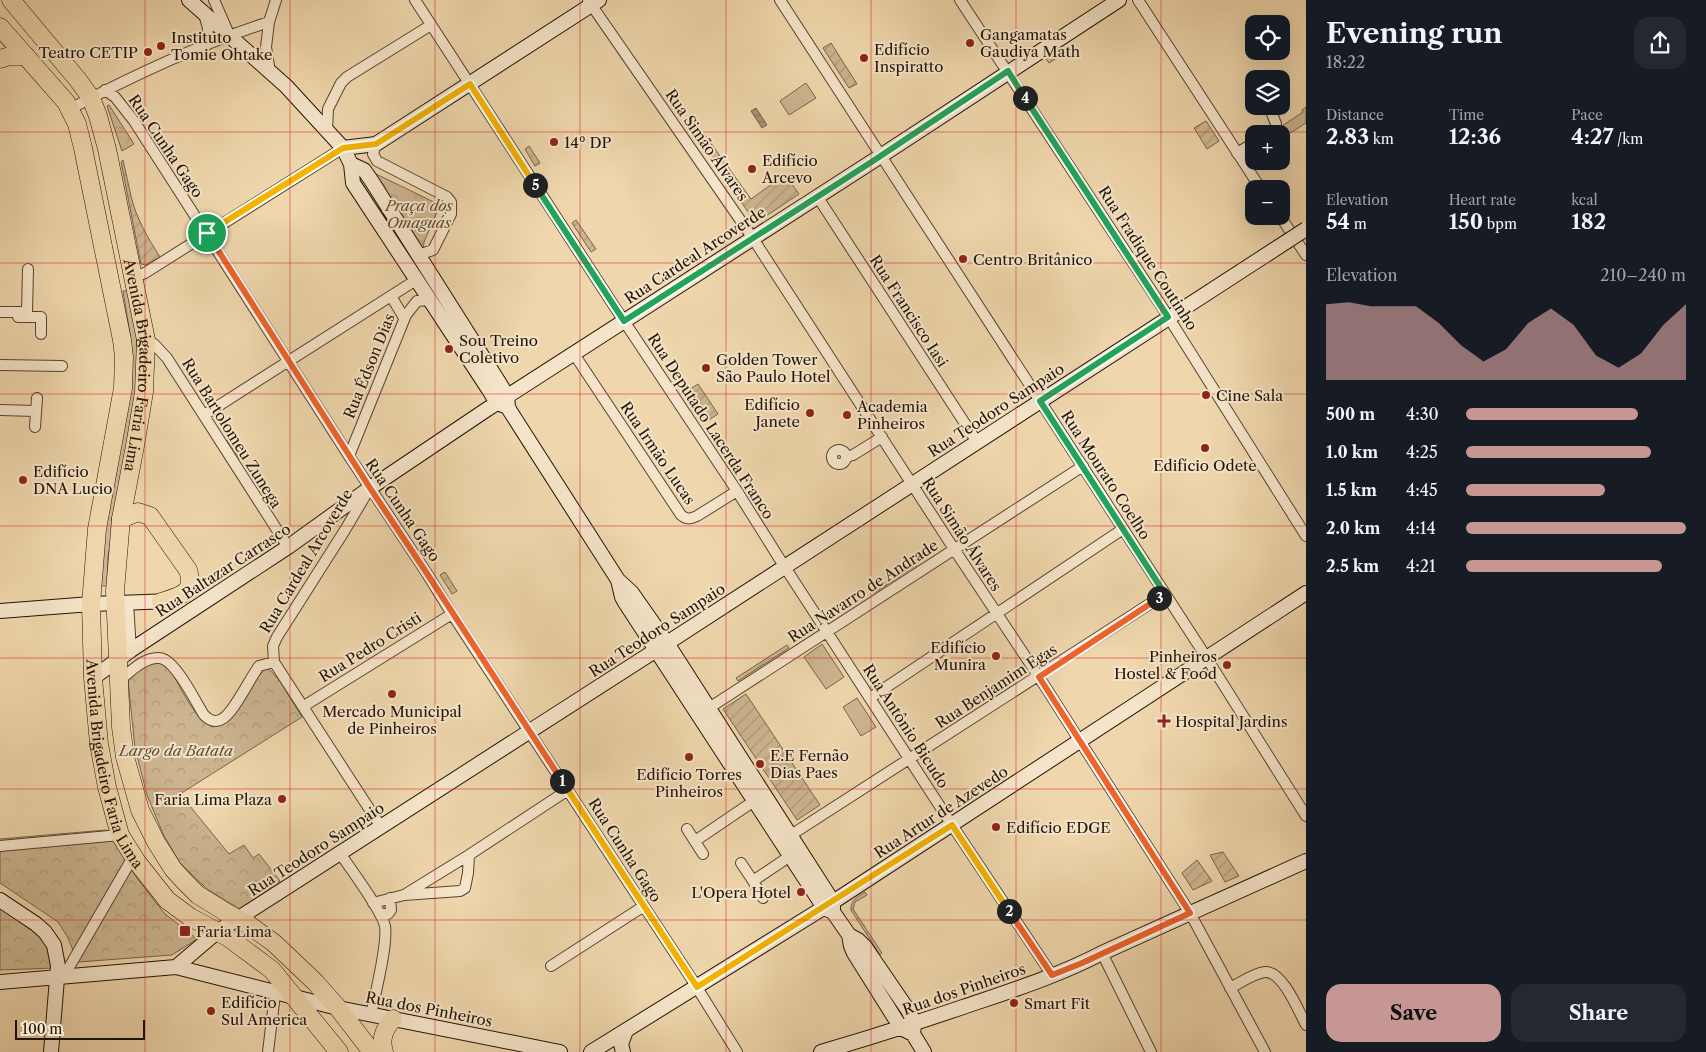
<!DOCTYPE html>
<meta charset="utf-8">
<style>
:root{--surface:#171b24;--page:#242831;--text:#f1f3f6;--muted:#9ea1a6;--accent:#c59692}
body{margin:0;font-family:"Libre Caslon Text",serif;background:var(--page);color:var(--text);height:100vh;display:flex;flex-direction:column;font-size:19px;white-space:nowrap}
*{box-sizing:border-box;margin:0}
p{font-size:16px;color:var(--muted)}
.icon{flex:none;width:28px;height:28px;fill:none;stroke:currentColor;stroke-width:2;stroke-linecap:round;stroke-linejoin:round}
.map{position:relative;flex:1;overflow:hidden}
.drawer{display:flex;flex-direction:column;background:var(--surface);width:400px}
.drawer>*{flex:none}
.fabs{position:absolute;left:1245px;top:15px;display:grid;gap:10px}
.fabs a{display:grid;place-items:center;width:45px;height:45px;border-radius:10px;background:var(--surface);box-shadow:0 5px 20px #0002;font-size:25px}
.scale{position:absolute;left:15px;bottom:12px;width:130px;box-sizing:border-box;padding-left:5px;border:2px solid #221407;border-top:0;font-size:14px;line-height:18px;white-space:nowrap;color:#221407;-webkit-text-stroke:4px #f5e4c9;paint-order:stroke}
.pin{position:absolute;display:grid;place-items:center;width:42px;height:42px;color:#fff;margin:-21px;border:2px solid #fff;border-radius:50%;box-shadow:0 1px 5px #0007}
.km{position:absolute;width:25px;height:25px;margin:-12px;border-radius:50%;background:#222;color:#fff;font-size:14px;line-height:25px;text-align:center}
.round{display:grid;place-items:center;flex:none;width:52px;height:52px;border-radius:15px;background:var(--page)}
.head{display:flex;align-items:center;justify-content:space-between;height:85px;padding:0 20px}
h1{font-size:28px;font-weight:800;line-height:38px}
.stats{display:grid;grid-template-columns:repeat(3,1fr);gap:8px;height:85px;padding:5px 20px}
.stats div{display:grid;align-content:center}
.stats b{font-size:21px;font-weight:800}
.stats small{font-size:14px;font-weight:400}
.stats p{font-size:14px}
.chart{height:140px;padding:10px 20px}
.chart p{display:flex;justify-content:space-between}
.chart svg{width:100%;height:90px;margin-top:5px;fill:var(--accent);opacity:.7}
.action{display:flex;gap:10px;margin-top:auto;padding:10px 20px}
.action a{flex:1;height:58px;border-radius:15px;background:var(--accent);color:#111;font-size:20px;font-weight:800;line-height:58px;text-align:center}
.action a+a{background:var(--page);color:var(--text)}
ul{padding:0 20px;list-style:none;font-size:16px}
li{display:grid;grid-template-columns:80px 60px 1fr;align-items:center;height:38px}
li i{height:12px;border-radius:6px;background:var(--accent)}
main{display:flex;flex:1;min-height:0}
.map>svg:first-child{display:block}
.grass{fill:#ccb590;stroke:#77644c}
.park{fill:url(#park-crowns);stroke:#77644c}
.garden{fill:url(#garden-furrows);stroke:#77644c}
.water{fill:url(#water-rules);stroke:#736148}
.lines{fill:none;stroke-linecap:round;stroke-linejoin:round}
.street-casing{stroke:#554430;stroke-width:12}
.secondary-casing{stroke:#221407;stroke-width:16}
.highway-casing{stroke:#221407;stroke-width:19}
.street{stroke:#f5e4c9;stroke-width:10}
.secondary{stroke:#f5e4c9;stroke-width:14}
.highway{stroke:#efd6ac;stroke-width:18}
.secondary-bridge-casing{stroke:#221407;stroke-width:16;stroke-linecap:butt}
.secondary-bridge{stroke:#f5e4c9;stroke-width:14}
.split-1-casing{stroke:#fff;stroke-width:10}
.split-2-casing{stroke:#fff;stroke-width:10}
.split-3-casing{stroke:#fff;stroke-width:10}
.split-4-casing{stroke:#fff;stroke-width:10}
.split-5-casing{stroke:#fff;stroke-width:10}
.split-6-casing{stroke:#fff;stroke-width:10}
.split-1{stroke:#f0652b;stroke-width:6}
.split-2{stroke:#f5b400;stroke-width:6}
.split-3{stroke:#f0652b;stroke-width:6}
.split-4{stroke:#22a559;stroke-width:6}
.split-5{stroke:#22a559;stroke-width:6}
.split-6{stroke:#f5b400;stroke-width:6}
.grid{fill:none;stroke:#d62828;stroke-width:1;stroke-opacity:0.55}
.poi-dot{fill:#8f2418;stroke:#f5e4c9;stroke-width:2}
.labels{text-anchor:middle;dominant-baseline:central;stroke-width:4;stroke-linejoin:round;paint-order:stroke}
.poi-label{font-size:15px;fill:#221407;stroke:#f5e4c9;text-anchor:start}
.street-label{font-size:15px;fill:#221407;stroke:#f5e4c9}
.park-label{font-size:15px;font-style:italic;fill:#5e4c37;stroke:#f5e4c9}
</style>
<main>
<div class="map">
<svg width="1306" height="1052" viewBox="0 0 1306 1052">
<defs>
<pattern id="park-crowns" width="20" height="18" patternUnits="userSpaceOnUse" patternTransform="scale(1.25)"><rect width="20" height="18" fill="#ccb590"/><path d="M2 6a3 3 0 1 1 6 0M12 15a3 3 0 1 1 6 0" fill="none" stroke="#af9b7b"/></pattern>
<pattern id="garden-furrows" width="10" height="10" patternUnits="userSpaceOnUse" patternTransform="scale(1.25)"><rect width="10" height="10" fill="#ccb590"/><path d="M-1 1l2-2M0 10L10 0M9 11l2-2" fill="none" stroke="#af9b7b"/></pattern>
<pattern id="water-rules" width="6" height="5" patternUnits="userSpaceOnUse" patternTransform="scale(1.25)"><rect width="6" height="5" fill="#a99474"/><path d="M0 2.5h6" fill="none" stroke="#89785d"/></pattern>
</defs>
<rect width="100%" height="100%" fill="#efd6ac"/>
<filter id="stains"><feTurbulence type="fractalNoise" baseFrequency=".004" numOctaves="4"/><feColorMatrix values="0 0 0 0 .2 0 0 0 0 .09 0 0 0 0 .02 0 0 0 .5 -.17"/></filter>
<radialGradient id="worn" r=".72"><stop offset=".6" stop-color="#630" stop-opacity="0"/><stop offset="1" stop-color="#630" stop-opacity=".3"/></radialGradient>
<path class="grass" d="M806,83l10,15 -27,17 -9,-14z
M1306,107v16l-25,16v-5h-11l33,-22 -1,-2z
M131,290l7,42 1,37 -31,188 -1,29h-11l35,-234 -1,-18 -7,-43z
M822,644l22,33 -18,12 -22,-32z
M857,698l19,29 -15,9 -18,-29z"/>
<path class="park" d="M109,105l25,39 -12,7 -15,-45z
M372,172l68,33 -16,37 -1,8z
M154,660l13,3c11,19 26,56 46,64l18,-10 15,-27 21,-23 12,13 23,37 -122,77 49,60 15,-9 9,13 6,-4 21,27 -39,29 -34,-21 -27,-26 -16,-27 -17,-41 -12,-47 -7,-68 4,-7z
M106,830l31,48 27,35 33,26 -25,16 -94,7 -11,-26 -9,-14 -58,-39v-44z
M0,904l40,29 9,12 5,23 -54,2z"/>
<path class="garden" d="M831,43l26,41 -8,4 -26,-40z
M1064,48l2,4 -17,11 -3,-4z
M1206,121l13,20 -12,8 -13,-21z
M705,135l46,64 34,-24 14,19 -39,26 -7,-1 -55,-79z
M529,146l11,17 -5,3 -10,-17z
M123,160c3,12 5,24 8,36 5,22 17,42 29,61l-14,8 -5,-1 -20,-102z
M576,220l20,29 -5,3 -19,-29z
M1133,231l15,24 -5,3 -15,-24z
M698,384l20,30 -14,9 -20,-30z
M230,438l13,19 -4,2 -12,-19z
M916,563l1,2 -43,28 -1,-3 19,-12 1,2 5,-3 -1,-2z
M445,572l12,19 -5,3 -12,-19z
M787,645l2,3 -51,33 -2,-3z
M746,694l74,111 -23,15 -74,-111z
M1002,773l3,5 -16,10 -4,-5z
M1223,852l16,24 -14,6 -15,-27z
M1197,860l15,21 -19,9 -11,-17z
M865,892l2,3 -12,7 -2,7 29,44 -2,2 -29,-45c-1,-10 7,-13 14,-18z"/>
<path class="water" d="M756,108l11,17 -5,3 -11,-17z"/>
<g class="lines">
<defs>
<path id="street" d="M214,0l14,32
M415,0l201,309 121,182 42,67 173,267 100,150
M588,0l164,237 202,312 85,128 151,236 75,139
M780,0l421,649 105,167
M960,0l202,307 144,229
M1138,0l123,189
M204,14l4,14 -1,17
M270,72l-4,-25 3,-25 7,-22
M105,90l10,7 19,24 215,335 77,116 26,42 239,364 46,74
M70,109c64,-34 130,-65 199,-87
M327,130l1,-21 13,-26 6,-6 84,-52
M1268,134l7,-5 1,-5 -7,-18
M376,144l-3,10 4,7 70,36 4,5v12l-18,36 -15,5
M1237,153l17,-10
M817,196l160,246
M1280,216l26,39
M134,277l11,-4 198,-125
M391,296l13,22
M0,312h27l1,-43
M18,317h23v17
M146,340l8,4 13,14 121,189
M574,354l107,161c6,5 9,4 16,1l40,-25
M0,365l62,1
M0,410l36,1
M204,415l212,-135
M35,427l2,-29
M832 457a7 7 0 1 1 14 0a7 7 0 1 1-14 0Z
M349,456l57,-141 11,-14 13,-1
M846,457l7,-2 29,-18
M368,491l-23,39 -68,107 -4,9 1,16 107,165
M128,603l3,47
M119,681c11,-9 25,-24 40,-23 16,0 37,45 45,57 5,5 12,8 18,4 11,-5 28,-41 37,-53l15,-4
M870,698l253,-169
M304,706l148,-92
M709,708l374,-242
M687,829l16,25
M791,835l374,-241
M695,841l59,-40
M0,846l120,-11
M340,853c11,17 41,56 45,73 3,19 -10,68 -14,89
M741,863l12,18 37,-25
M753,881l10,17
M404,895l65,-40 99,-65
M373,903l31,-8 56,-4 5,-3 3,-15 1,-18
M380,914h8l3,-4 -1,-12
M1102,953l49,99
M551,966l93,-60
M64,976l69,-119
M1230,988c10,-5 24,-15 35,-16 18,-1 34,40 41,53
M268,1052l8,-66"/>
<path id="secondary" d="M189,0l97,86 57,62 8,16 2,19 136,207 8,13 8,3
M343,148l33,-4 223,-144
M351,164l13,6 7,10 129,204 7,12 1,11 2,4 108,169 4,17 4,7 191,293 7,11 9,4 16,23 2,11 3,7 47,75 12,6 11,18
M618,580l14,13 35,50 159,248 7,11v9
M0,611l91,-7 81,-3
M93,678l38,-28 157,-103 82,-59 116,-78 387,-249 246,-161
M0,900l36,24 9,8 9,13 4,21 -7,86
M849,935l9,5 7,7 43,63 7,14 -2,7
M176,967l162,41 222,44
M0,982l176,-15 41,-35 461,-296 608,-394
M591,1052l242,-150 473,-309
M623,1052l-2,-8 5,-13
M821,1052c48,-14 95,-29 142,-45 47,-16 95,-31 139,-54l204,-92"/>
<g id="highway">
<path id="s1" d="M11,0l67,80 13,18 7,18 9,33 39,191 -2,52 -9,54 -14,73 -6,72 6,136 4,30 15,53 16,32 17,27 12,13 13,13 29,18 22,12 25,18 41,39 23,26 34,44"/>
<path id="s2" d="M0,27l66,75 11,22 6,24 39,192 2,17 -1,31 -26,141 -6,75 2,74 6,66 8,43 13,48 17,27 30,38 23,17 39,21 43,32 67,82"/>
<path d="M0,59l10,-3h16"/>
<path d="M121,519l17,-7 12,4 38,54c8,23 -8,26 -27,32"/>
<path d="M384,1052c-4,-13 0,-23 9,-33"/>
</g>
</defs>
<use href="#street" class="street-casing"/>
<use href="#secondary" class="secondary-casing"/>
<use href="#highway" class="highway-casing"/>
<use href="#street" class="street"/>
<use href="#secondary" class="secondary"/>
<use href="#highway" class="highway"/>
<defs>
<path id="secondary-bridge" d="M1286,242l20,-13"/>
</defs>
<use href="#secondary-bridge" class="secondary-bridge-casing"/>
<use href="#secondary-bridge" class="secondary-bridge"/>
</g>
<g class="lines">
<defs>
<path id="split-1" d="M207,233l163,255 56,84 136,209"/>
<path id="split-2" d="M562,781l135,206 255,-162 57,86"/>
<path id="split-3" d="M1009,911l43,64 30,-12 108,-50 -151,-236 120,-79"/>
<path id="split-4" d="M1025,98l143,219 -128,84 125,193 -6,4"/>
<path id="split-5" d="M535,185l89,136 249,-160 135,-90 17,27"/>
<path id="split-6" d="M207,233l136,-85 33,-4 94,-60 65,101"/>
</defs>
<use href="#split-1" class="split-1-casing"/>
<use href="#split-2" class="split-2-casing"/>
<use href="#split-3" class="split-3-casing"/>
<use href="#split-4" class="split-4-casing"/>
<use href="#split-5" class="split-5-casing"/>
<use href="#split-6" class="split-6-casing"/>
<use href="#split-1" class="split-1"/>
<use href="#split-2" class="split-2"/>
<use href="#split-3" class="split-3"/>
<use href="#split-4" class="split-4"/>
<use href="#split-5" class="split-5"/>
<use href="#split-6" class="split-6"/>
</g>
<path class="grid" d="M145,0v1052M290,0v1052M435,0v1052M580,0v1052M726,0v1052M871,0v1052M1016,0v1052M1161,0v1052M0,132h1306M0,263h1306M0,394h1306M0,526h1306M0,658h1306M0,789h1306M0,920h1306"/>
<g class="poi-dot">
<circle cx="970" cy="43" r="5"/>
<circle cx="161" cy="46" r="5"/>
<circle cx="148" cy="52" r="5"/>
<circle cx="864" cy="58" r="5"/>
<circle cx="554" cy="142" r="5"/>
<circle cx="752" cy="169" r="5"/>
<circle cx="963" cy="259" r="5"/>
<circle cx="449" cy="349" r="5"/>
<circle cx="706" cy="368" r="5"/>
<circle cx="1206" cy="395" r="5"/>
<circle cx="810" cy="413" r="5"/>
<circle cx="847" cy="415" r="5"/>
<circle cx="1205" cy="448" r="5"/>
<circle cx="23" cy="480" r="5"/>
<circle cx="996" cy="656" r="5"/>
<circle cx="1227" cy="665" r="5"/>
<circle cx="392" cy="694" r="5"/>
<path d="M1161.5 713.5h5v5h5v5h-5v5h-5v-5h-5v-5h5z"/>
<circle cx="689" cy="757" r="5"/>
<circle cx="760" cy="764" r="5"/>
<circle cx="282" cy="799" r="5"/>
<circle cx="996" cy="827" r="5"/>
<circle cx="801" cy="892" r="5"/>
<rect x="179" y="925" width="12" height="12" rx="2.5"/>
<circle cx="1014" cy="1003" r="5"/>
<circle cx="211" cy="1011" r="5"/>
</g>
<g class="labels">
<g class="poi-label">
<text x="980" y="34">Gangamatas<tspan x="980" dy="17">Gaudiya Math</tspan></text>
<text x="171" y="37">Instituto<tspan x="171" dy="17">Tomie Ohtake</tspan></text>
<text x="874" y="49">Edifício<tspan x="874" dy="17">Inspiratto</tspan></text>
<text x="138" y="52" text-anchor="end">Teatro CETIP</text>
<text x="564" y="142">14º DP</text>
<text x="762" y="160">Edifício<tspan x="762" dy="17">Arcevo</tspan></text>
<text x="973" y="259">Centro Britânico</text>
<text x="459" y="340">Sou Treino<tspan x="459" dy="17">Coletivo</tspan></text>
<text x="716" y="359">Golden Tower<tspan x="716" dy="17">São Paulo Hotel</tspan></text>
<text x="1216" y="395">Cine Sala</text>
<text x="800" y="404" text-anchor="end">Edifício<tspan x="800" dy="17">Janete</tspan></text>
<text x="857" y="406">Academia<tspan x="857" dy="17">Pinheiros</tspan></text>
<text x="1205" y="465" text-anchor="middle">Edifício Odete</text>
<text x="33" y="471">Edifício<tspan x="33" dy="17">DNA Lucio</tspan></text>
<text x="986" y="647" text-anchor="end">Edifício<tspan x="986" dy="17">Munira</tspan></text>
<text x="1217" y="656" text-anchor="end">Pinheiros<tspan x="1217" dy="17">Hostel &amp; Food</tspan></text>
<text x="392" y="711" text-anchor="middle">Mercado Municipal<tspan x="392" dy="17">de Pinheiros</tspan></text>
<text x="1175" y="721">Hospital Jardins</text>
<text x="770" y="755">E.E Fernão<tspan x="770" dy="17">Dias Paes</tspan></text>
<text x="689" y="774" text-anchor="middle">Edifício Torres<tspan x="689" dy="17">Pinheiros</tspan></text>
<text x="272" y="799" text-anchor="end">Faria Lima Plaza</text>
<text x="1006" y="827">Edifício EDGE</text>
<text x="791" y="892" text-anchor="end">L'Opera Hotel</text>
<text x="196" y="931">Faria Lima</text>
<text x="221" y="1002">Edifício<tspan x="221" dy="17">Sul America</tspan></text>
<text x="1024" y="1003">Smart Fit</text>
</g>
<g class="street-label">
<text transform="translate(707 145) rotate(55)">Rua Simão Álvares</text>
<text transform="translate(166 146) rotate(56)">Rua Cunha Gago</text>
<text transform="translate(695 255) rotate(-33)">Rua Cardeal Arcoverde</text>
<text transform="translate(1148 258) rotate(57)">Rua Fradique Coutinho</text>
<text transform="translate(909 311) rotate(57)">Rua Francisco Iasi</text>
<text stroke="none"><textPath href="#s1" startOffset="400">Avenida Brigadeiro Faria Lima</textPath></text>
<text transform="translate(369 366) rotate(-68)">Rua Édson Dias</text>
<text transform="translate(996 410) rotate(-33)">Rua Teodoro Sampaio</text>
<text transform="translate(711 426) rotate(57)">Rua Deputado Lacerda Franco</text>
<text transform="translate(232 433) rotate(58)">Rua Bartolomeu Zunega</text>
<text transform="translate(658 453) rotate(56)">Rua Irmão Lucas</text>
<text transform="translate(1106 475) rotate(57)">Rua Mourato Coelho</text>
<text transform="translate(403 510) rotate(56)">Rua Cunha Gago</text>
<text transform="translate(962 534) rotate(57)">Rua Simão Álvares</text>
<text transform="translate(306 561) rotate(-59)">Rua Cardeal Arcoverde</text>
<text transform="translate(223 570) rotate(-33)">Rua Baltazar Carrasco</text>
<text transform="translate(863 591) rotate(-33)">Rua Navarro de Andrade</text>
<text transform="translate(657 630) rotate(-33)">Rua Teodoro Sampaio</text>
<text transform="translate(370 647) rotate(-32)">Rua Pedro Cristi</text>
<text transform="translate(996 686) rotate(-33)">Rua Benjamim Egas</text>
<text transform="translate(906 726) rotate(57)">Rua Antônio Bicudo</text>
<text stroke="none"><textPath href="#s2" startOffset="775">Avenida Brigadeiro Faria Lima</textPath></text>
<text transform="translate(941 812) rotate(-33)">Rua Artur de Azevedo</text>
<text transform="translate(316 849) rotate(-33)">Rua Teodoro Sampaio</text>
<text transform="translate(625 850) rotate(57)">Rua Cunha Gago</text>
<text transform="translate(964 989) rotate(-19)">Rua dos Pinheiros</text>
<text transform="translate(429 1009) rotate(11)">Rua dos Pinheiros</text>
</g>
<g class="park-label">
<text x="419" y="205">Praça dos<tspan x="419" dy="17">Omaguás</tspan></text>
<text x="176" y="750">Largo da Batata</text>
</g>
</g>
<rect width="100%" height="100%" filter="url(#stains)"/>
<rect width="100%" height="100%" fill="url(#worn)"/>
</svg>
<div class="fabs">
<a><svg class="icon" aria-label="locate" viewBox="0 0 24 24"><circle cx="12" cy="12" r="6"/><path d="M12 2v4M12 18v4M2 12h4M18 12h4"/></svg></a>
<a><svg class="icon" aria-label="layers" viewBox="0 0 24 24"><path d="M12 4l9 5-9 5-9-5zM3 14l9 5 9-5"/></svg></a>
<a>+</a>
<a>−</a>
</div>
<div class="scale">100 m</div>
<div class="pin" style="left:207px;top:233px;background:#1e9e55"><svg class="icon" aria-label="arrive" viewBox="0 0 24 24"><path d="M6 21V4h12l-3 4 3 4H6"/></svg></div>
<b class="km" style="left:562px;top:781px">1</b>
<b class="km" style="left:1009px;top:911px">2</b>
<b class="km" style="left:1159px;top:598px">3</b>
<b class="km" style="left:1025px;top:98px">4</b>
<b class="km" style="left:535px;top:185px">5</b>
</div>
<section class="drawer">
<div class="head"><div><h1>Evening run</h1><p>18:22</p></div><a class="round"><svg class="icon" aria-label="share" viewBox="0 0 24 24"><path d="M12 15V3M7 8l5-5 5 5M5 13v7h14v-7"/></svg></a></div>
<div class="stats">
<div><p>Distance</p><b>2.83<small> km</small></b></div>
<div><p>Time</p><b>12:36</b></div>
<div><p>Pace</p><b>4:27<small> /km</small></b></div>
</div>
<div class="stats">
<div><p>Elevation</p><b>54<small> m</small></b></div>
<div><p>Heart rate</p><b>150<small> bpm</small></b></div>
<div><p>kcal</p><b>182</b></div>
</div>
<div class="chart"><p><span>Elevation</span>210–240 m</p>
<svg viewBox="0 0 160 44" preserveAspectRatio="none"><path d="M0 44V7L10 6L20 8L30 8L40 8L50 16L60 27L70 35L80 29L90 16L100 9L110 17L120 32L130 38L140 31L150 17L160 7V44z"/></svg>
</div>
<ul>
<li><b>500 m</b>4:30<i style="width:78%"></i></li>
<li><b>1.0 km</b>4:25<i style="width:84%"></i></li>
<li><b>1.5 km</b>4:45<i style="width:63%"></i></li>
<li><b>2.0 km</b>4:14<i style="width:100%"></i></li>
<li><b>2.5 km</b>4:21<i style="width:89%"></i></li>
</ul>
<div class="action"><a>Save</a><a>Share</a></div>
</section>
</main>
